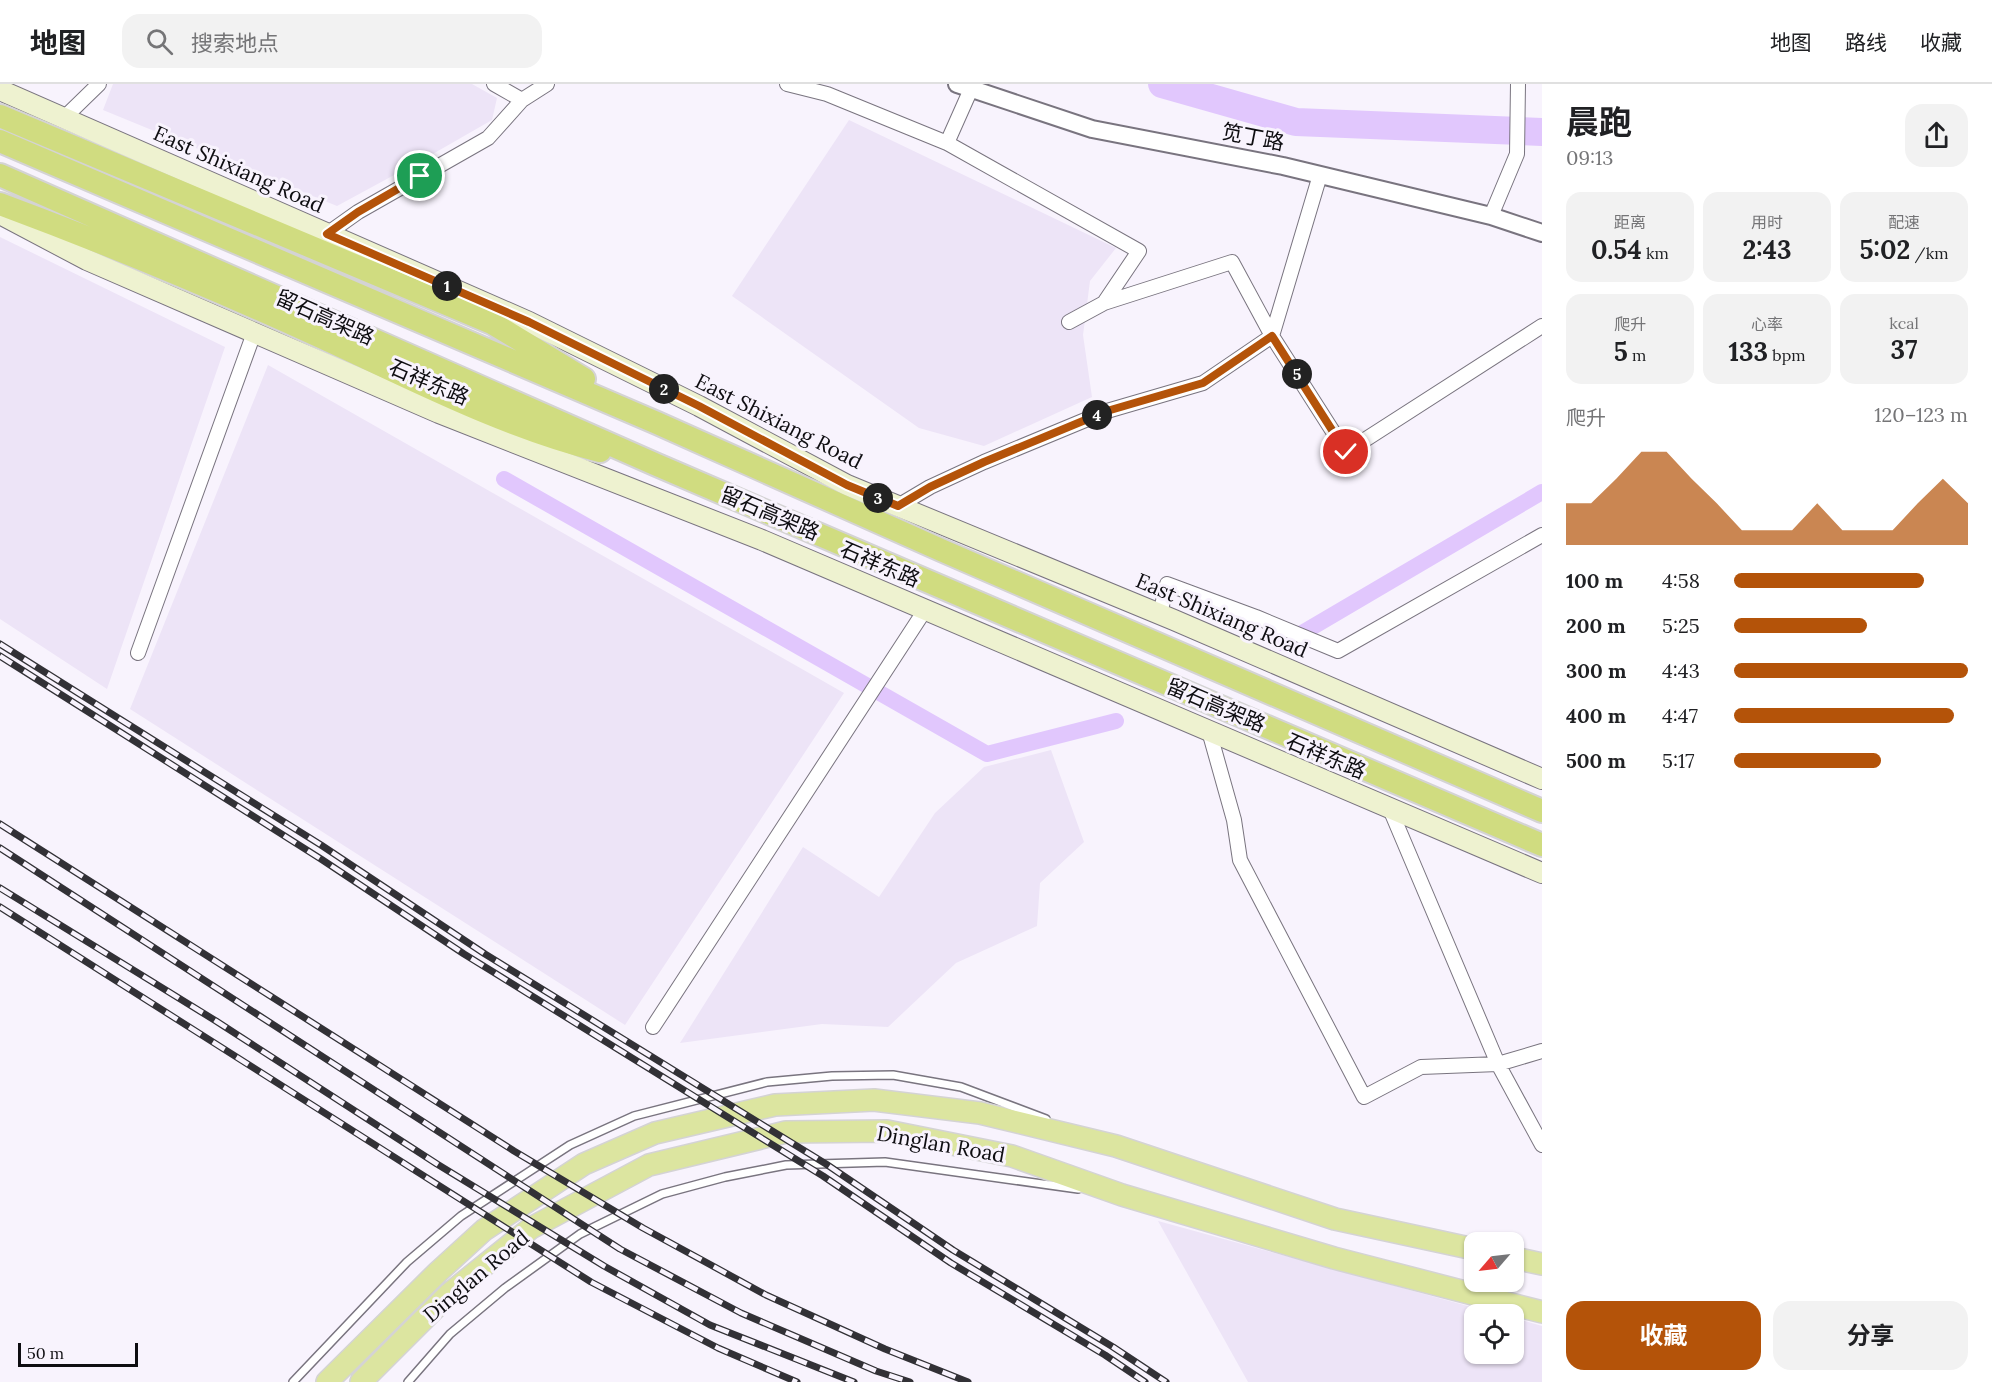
<!DOCTYPE html>
<html lang="zh">
<meta charset="utf-8">
<style>
:root{--surface:#fff;--page:#f2f2f2;--text:#202124;--muted:#757577;--line:#e0e0e0;--accent:#b45309}
body{margin:0;font-family:Lora,"Noto Sans SC",serif;background:var(--page);color:var(--text);height:100vh;display:flex;flex-direction:column;font-size:22px;white-space:nowrap}
*{box-sizing:border-box;margin:0}
p{font-size:20px;color:var(--muted)}
.icon{flex:none;width:33px;height:33px;fill:none;stroke:currentColor;stroke-width:2;stroke-linecap:round;stroke-linejoin:round}
.map{position:relative;flex:1;overflow:hidden}
.details{display:flex;flex-direction:column;background:var(--surface);width:450px}
.details>*{flex:none}
.needle{width:39px;rotate:242deg}
.controls{position:absolute;left:1464px;top:1148px;display:grid;gap:12px}
.controls a{display:grid;place-items:center;width:60px;height:60px;border-radius:12px;background:var(--surface);box-shadow:0 2px 4px #0004;font-size:30px}
.scale{position:absolute;left:18px;bottom:15px;width:120px;box-sizing:border-box;padding-left:6px;border:3px solid #0e0d11;border-top:0;font-size:16px;line-height:21px;white-space:nowrap;color:#0e0d11;-webkit-text-stroke:4px #f8f3fd;paint-order:stroke}
.pin{position:absolute;display:grid;place-items:center;width:51px;height:51px;color:#fff;margin:-26px;border:3px solid #fff;border-radius:50%;box-shadow:0 2px 6px #0007}
.km{position:absolute;width:30px;height:30px;margin:-15px;border-radius:50%;background:#222;color:#fff;font-size:16px;line-height:30px;text-align:center}
.round{display:grid;place-items:center;flex:none;width:63px;height:63px;border-radius:18px;background:var(--page)}
.overview{display:flex;align-items:center;justify-content:space-between;height:102px;padding:0 24px}
h1{font-size:33px;font-weight:700;line-height:45px}
.metrics{display:grid;grid-template-columns:repeat(3,1fr);gap:9px;height:102px;padding:6px 24px}
.metrics div{display:grid;align-content:center;border-radius:15px;background:var(--page);text-align:center}
.metrics b{font-size:26px;font-weight:700}
.metrics small{font-size:16px;font-weight:400}
.metrics p{font-size:16px}
.chart{height:168px;padding:12px 24px}
.chart p{display:flex;justify-content:space-between}
.chart svg{width:100%;height:108px;margin-top:6px;fill:var(--accent);opacity:.7}
.cta{display:flex;gap:12px;margin-top:auto;padding:12px 24px}
.cta a{flex:1;height:69px;border-radius:18px;background:var(--accent);color:#fff;font-size:24px;font-weight:700;line-height:69px;text-align:center}
.cta a+a{background:var(--page);color:var(--text)}
ul{padding:0 24px;list-style:none;font-size:20px}
li{display:grid;grid-template-columns:96px 72px 1fr;align-items:center;height:45px}
li i{height:15px;border-radius:8px;background:var(--accent)}
header{display:flex;align-items:center;gap:36px;box-sizing:border-box;height:84px;padding:0 30px;background:var(--surface);border-bottom:2px solid var(--line)}
header strong{font-size:28px}
nav{display:flex;gap:33px;margin-inline-start:auto;font-size:21px}
.search{width:420px;height:54px;background:var(--page);display:flex;align-items:center;gap:15px;box-sizing:border-box;padding:0 21px;border-radius:18px;color:var(--muted);font-size:22px}
main{display:flex;flex:1;min-height:0}
.map>svg:first-child{display:block}
.built{fill:#ede4f7}
.lines{fill:none;stroke-linecap:round;stroke-linejoin:round}
.canal{stroke:#e1c7fd;stroke-width:16}
.river{stroke:#e1c7fd;stroke-width:28}
.service-casing{stroke:#79747f;stroke-width:10}
.minor-casing{stroke:#79747f;stroke-width:16}
.tertiary-casing{stroke:#79747f;stroke-width:20}
.secondary-casing{stroke:#79747f;stroke-width:22}
.primary-casing{stroke:#d4d3d4;stroke-width:24}
.trunk-casing{stroke:#d4d3d4;stroke-width:26}
.service{stroke:#fff;stroke-width:7}
.minor{stroke:#fff;stroke-width:14}
.tertiary{stroke:#fff;stroke-width:16}
.secondary{stroke:#eef2d0;stroke-width:20}
.primary{stroke:#dce5a0;stroke-width:21}
.trunk{stroke:#d0dc80;stroke-width:22}
.rail-casing{stroke:#323136;stroke-width:7}
.rail{stroke:#f8f3fd;stroke-width:4.5;stroke-dasharray:14;stroke-linecap:butt}
.route-casing{stroke:#fff;stroke-width:12}
.route{stroke:#b45309;stroke-width:8}
.labels{text-anchor:middle;dominant-baseline:central;stroke-width:6;stroke-linejoin:round;paint-order:stroke}
.street-label{font-size:21px;fill:#0e0d11;stroke:#f8f3fd}
</style>
<header>
<strong>地图</strong>
<div class="search"><svg class="icon" aria-label="search" viewBox="0 0 24 24"><circle cx="10" cy="10" r="6"/><path d="M15 15l6 6"/></svg>搜索地点</div>
<nav><a>地图</a><a>路线</a><a>收藏</a></nav>
</header>
<main>
<div class="map">
<svg width="1542" height="1298" viewBox="0 0 1542 1298">
<rect width="100%" height="100%" fill="#f8f3fd"/>
<path class="built" d="M113,0h359l25,14 -5,22 -61,35 -94,51 -234,-96z
M849,36l267,128 -26,33 -7,54 9,62 -108,49 -65,-18 -187,-132z
M0,153l225,110 -118,342 -107,-70z
M268,281l576,328 -219,332 -495,-316z
M1051,666l33,92 -44,41 -3,43 -81,37 -68,64 -66,-3 -142,19 123,-196 76,50 56,-84 49,-46z
M1158,1137l339,93h-23v39h40v-35l28,8v56h-294z"/>
<g class="lines">
<path class="canal" d="M504,395l483,275 129,-33
M1282,559l22,-11 238,-140"/>
<path class="river" d="M1162,0l134,38 246,10"/>
<defs>
<path id="service" d="M293,1298l114,-120 54,-46 109,-71 64,-29 133,-34 65,-6 61,-1 68,12 85,32
M408,1298l42,-48 55,-46 75,-54 82,-40 63,-17 61,-12 99,-3 193,27"/>
<path id="minor" d="M494,0l28,16
M787,0l40,10 120,49
M971,5l-24,54 192,108 -35,52
M64,34l35,-34
M1491,132l26,-62 1,-70
M327,150l31,-22 130,-74 34,-38 25,-16
M1069,238l35,-19 128,-41 40,74 74,116 196,-126
M898,422l32,-19 54,-25 123,-51 96,-28 69,-47 48,-161
M1160,530l7,-30 89,33 82,34 204,-116
M138,569l116,-320
M1209,647l25,89 6,40 124,237 57,-30 77,-3 44,-13
M1390,725l108,255 44,81
M653,943l272,-417"/>
<path id="tertiary" d="M957,0l135,45 191,37 208,50 51,17"/>
<path id="secondary" d="M0,6l529,232 170,84 148,79 327,135 368,159
M0,130l87,46 352,153 323,127 780,333"/>
<path id="primary" d="M1514,1174l28,6
M327,1298l111,-110 46,-42 100,-66 71,-31 120,-28 99,-5 106,13 136,33 219,73 139,30
M361,1298l88,-88 82,-66 118,-63 137,-33 101,-1 125,25 110,39 212,63 208,54"/>
<path id="trunk" d="M0,32l492,207 92,56
M0,57l657,282 284,127 601,261
M0,91l657,290 885,380
M0,120c108,40 218,86 323,134 89,41 181,89 277,113"/>
</defs>
<use href="#service" class="service-casing"/>
<use href="#minor" class="minor-casing"/>
<use href="#tertiary" class="tertiary-casing"/>
<use href="#secondary" class="secondary-casing"/>
<use href="#primary" class="primary-casing"/>
<use href="#trunk" class="trunk-casing"/>
<use href="#service" class="service"/>
<use href="#minor" class="minor"/>
<use href="#tertiary" class="tertiary"/>
<use href="#secondary" class="secondary"/>
<use href="#primary" class="primary"/>
<use href="#trunk" class="trunk"/>
<defs>
<path id="rail" d="M0,560l321,201 164,109 341,210 127,86 160,97 53,35
M0,572l321,203 143,95 359,222 128,87 154,92 40,27
M0,740l514,327 129,77 123,67 119,54 83,33
M0,764l620,401 121,64 135,58 34,11
M0,804l216,133 221,143 167,102 106,59 144,57
M0,823l591,375 127,66 79,34"/>
</defs>
<use href="#rail" class="rail-casing"/>
<use href="#rail" class="rail"/>
</g>
<g class="lines">
<defs>
<path id="route" d="M420,92l-62,36 -31,22 202,88 170,84 148,79 51,21 32,-19 54,-25 123,-51 96,-28 69,-47 74,116"/>
</defs>
<use href="#route" class="route-casing"/>
<use href="#route" class="route"/>
</g>
<g class="labels">
<g class="street-label">
<text transform="translate(1253 53) rotate(11)">笕丁路</text>
<text transform="translate(239 85) rotate(24)">East Shixiang Road</text>
<text transform="translate(325 233) rotate(24)">留石高架路</text>
<text transform="translate(429 298) rotate(23)">石祥东路</text>
<text transform="translate(779 337) rotate(27)">East Shixiang Road</text>
<text transform="translate(770 429) rotate(23)">留石高架路</text>
<text transform="translate(880 480) rotate(23)">石祥东路</text>
<text transform="translate(1222 531) rotate(23)">East Shixiang Road</text>
<text transform="translate(1216 621) rotate(23)">留石高架路</text>
<text transform="translate(1326 672) rotate(23)">石祥东路</text>
<text transform="translate(941 1060) rotate(10)">Dinglan Road</text>
<text transform="translate(476 1192) rotate(-40)">Dinglan Road</text>
</g>
</g>
</svg>
<div class="controls">
<a><svg class="needle" viewBox="-14 -14 28 28"><path d="M0-13l5 13h-10z" fill="#e53935"/><path d="M0 13l5-13h-10z" fill="#757577"/></svg></a>
<a><svg class="icon" aria-label="locate" viewBox="0 0 24 24"><circle cx="12" cy="12" r="6"/><path d="M12 2v4M12 18v4M2 12h4M18 12h4"/></svg></a>
</div>
<div class="scale">50 m</div>
<div class="pin" style="left:420px;top:92px;background:#1e9e55"><svg class="icon" aria-label="arrive" viewBox="0 0 24 24"><path d="M6 21V4h12l-3 4 3 4H6"/></svg></div>
<div class="pin" style="left:1346px;top:368px;background:#d93025"><svg class="icon" aria-label="check" viewBox="0 0 24 24"><path d="M5 12l5 5 9-10"/></svg></div>
<b class="km" style="left:447px;top:202px">1</b>
<b class="km" style="left:664px;top:305px">2</b>
<b class="km" style="left:878px;top:414px">3</b>
<b class="km" style="left:1097px;top:331px">4</b>
<b class="km" style="left:1297px;top:290px">5</b>
</div>
<section class="details">
<div class="overview"><div><h1>晨跑</h1><p>09:13</p></div><a class="round"><svg class="icon" aria-label="share" viewBox="0 0 24 24"><path d="M12 15V3M7 8l5-5 5 5M5 13v7h14v-7"/></svg></a></div>
<div class="metrics">
<div><p>距离</p><b>0.54<small> km</small></b></div>
<div><p>用时</p><b>2:43</b></div>
<div><p>配速</p><b>5:02<small> /km</small></b></div>
</div>
<div class="metrics">
<div><p>爬升</p><b>5<small> m</small></b></div>
<div><p>心率</p><b>133<small> bpm</small></b></div>
<div><p>kcal</p><b>37</b></div>
</div>
<div class="chart"><p><span>爬升</span>120–123 m</p>
<svg viewBox="0 0 160 44" preserveAspectRatio="none"><path d="M0 44V27L10 27L20 17L30 6L40 6L50 17L60 27L70 38L80 38L90 38L100 27L110 38L120 38L130 38L140 27L150 17L160 27V44z"/></svg>
</div>
<ul>
<li><b>100 m</b>4:58<i style="width:81%"></i></li>
<li><b>200 m</b>5:25<i style="width:57%"></i></li>
<li><b>300 m</b>4:43<i style="width:100%"></i></li>
<li><b>400 m</b>4:47<i style="width:94%"></i></li>
<li><b>500 m</b>5:17<i style="width:63%"></i></li>
</ul>
<div class="cta"><a>收藏</a><a>分享</a></div>
</section>
</main>
